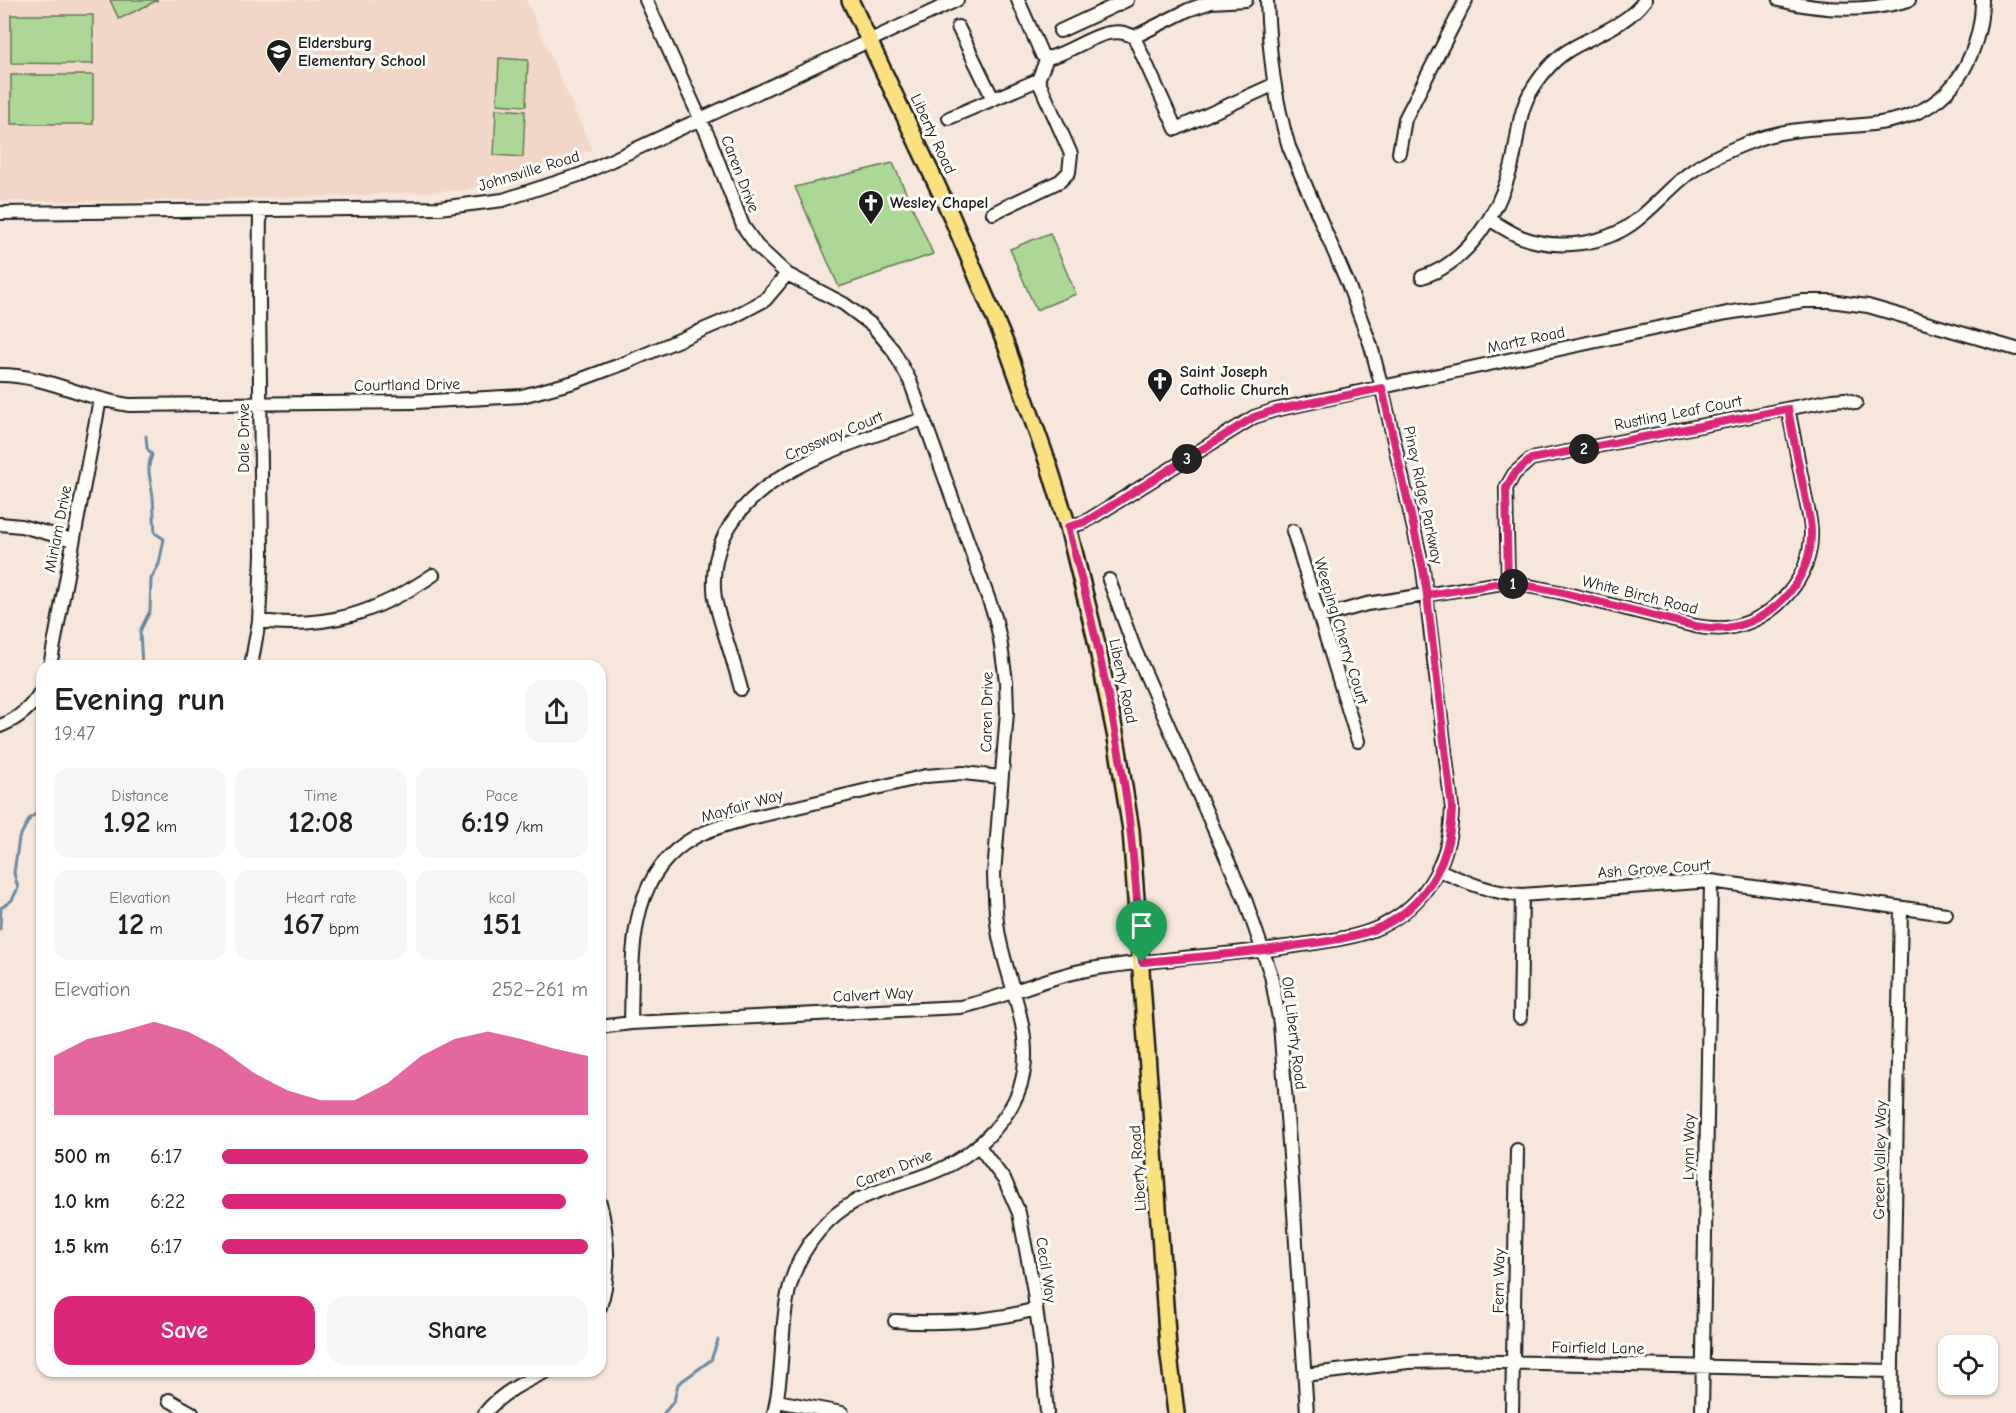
<!DOCTYPE html>
<meta charset="utf-8">
<style>
:root{--surface:#fff;--page:#f6f6f6;--text:#202124;--muted:#757577;--accent:#db2777}
body{margin:0;font-family:"Comic Neue",sans-serif;background:var(--page);color:var(--text);height:100vh;display:flex;flex-direction:column;font-size:22px;white-space:nowrap}
*{box-sizing:border-box;margin:0}
p{font-size:20px;color:var(--muted)}
.icon{flex:none;width:33px;height:33px;fill:none;stroke:currentColor;stroke-width:2;stroke-linecap:round;stroke-linejoin:round}
.map{position:relative;flex:1;overflow:hidden}
.side{position:absolute;left:36px;top:660px;width:570px;height:717px;display:flex;flex-direction:column;background:var(--surface);border-radius:18px;box-shadow:0 2px 4px #0004}
.side>*{flex:none}
.controls{position:absolute;left:1938px;top:1335px;display:grid;gap:12px}
.controls a{display:grid;place-items:center;width:60px;height:60px;border-radius:12px;background:var(--surface);box-shadow:0 2px 4px #0004;font-size:30px}
.pin{position:absolute;display:grid;place-items:center;width:51px;height:51px;color:#fff;margin:-62px -26px;border-radius:50% 50% 50% 0;rotate:-45deg;box-shadow:0 0 6px #0007}
.pin .icon{rotate:45deg}
.km{position:absolute;width:30px;height:30px;margin:-15px;border-radius:50%;background:#222;color:#fff;font-size:16px;line-height:30px;text-align:center}
.round{display:grid;place-items:center;flex:none;width:63px;height:63px;border-radius:18px;background:var(--page)}
.overview{display:flex;align-items:center;justify-content:space-between;height:102px;padding:0 18px}
h1{font-size:33px;font-weight:700;line-height:45px}
.metrics{display:grid;grid-template-columns:repeat(3,1fr);gap:9px;height:102px;padding:6px 18px}
.metrics div{display:grid;align-content:center;border-radius:15px;background:var(--page);text-align:center}
.metrics b{font-size:30px;font-weight:700}
.metrics small{font-size:16px;font-weight:400}
.metrics p{font-size:16px}
.chart{height:168px;padding:12px 18px}
.chart p{display:flex;justify-content:space-between}
.chart svg{width:100%;height:108px;margin-top:6px;fill:var(--accent);opacity:.7}
.action{display:flex;gap:12px;margin-top:auto;padding:12px 18px}
.action a{flex:1;height:69px;border-radius:18px;background:var(--accent);color:#fff;font-size:24px;font-weight:700;line-height:69px;text-align:center}
.action a+a{background:var(--page);color:var(--text)}
ul{padding:0 18px;list-style:none;font-size:20px}
li{display:grid;grid-template-columns:96px 72px 1fr;align-items:center;height:45px}
li i{height:15px;border-radius:8px;background:var(--accent)}
.map>svg:first-child{display:block}
.built{fill:#f2d7c8}
.green{fill:#add795;stroke:#647a58;stroke-width:1.5}
.lines{fill:none;stroke-linecap:round;stroke-linejoin:round}
.stream{stroke:#6c8aa4;stroke-width:3}
.minor-casing{stroke:#1c1c1c;stroke-width:16}
.major-casing{stroke:#1c1c1c;stroke-width:20}
.minor{stroke:#fdfcf7;stroke-width:12}
.major{stroke:#fbe080;stroke-width:15}
.route-casing{stroke:#fff;stroke-width:12}
.route{stroke:#db2777;stroke-width:8}
.labels{text-anchor:middle;dominant-baseline:central;stroke-width:6;stroke-linejoin:round;paint-order:stroke}
.poi-label{font-size:16px;font-weight:bold;fill:#1c1c1c;stroke:#fdfcf7;text-anchor:start}
.street-label{font-size:16px;fill:#1c1c1c;stroke:#fdfcf7}
</style>
<div class="map">
<svg width="2016" height="1413" viewBox="0 0 2016 1413">
<rect width="100%" height="100%" fill="#f6e6db"/>
<filter id="ink" filterUnits="userSpaceOnUse"><feTurbulence type="fractalNoise" baseFrequency=".0167" numOctaves="2"/><feDisplacementMap in="SourceGraphic" scale="12" xChannelSelector="R" yChannelSelector="G"/><feConvolveMatrix kernelMatrix="1 2 1 2 8 2 1 2 1" color-interpolation-filters="sRGB"/></filter>
<g filter="url(#ink)">
<path class="built" d="M0,0h526l66,150 -126,40 -124,6 -224,5h-118z"/>
<path class="green" d="M110,0h48l-39,19z
M11,15h82v49l-82,-1z
M499,58l29,2 -2,46 -29,-2z
M11,75h82v49h-82z
M496,109l29,2 -2,46 -29,-2z
M893,163l40,91 -94,33 -44,-100z
M1050,233l26,61 -40,16 -26,-61z"/>
<g class="lines">
<path class="stream" d="M142,666l-2,-35 10,-20 1,-32 8,-15 5,-25 -9,-6c-1,-12 -1,-23 -2,-35 -1,-15 -8,-29 -1,-43l-5,-7 -1,-12
M0,929l1,-21 11,-8 6,-12 -4,-15 5,-35 11,-20 12,-8
M664,1413l10,-12 4,-17 33,-24 7,-20"/>
<defs>
<path id="minor" d="M646,0l63,138 34,88 14,20 30,28 57,30 28,21 21,25 17,31 85,236 5,22 6,42 1,31 -13,162c1,22 1,45 6,67 9,43 30,86 24,129 -6,44 -46,83 -85,100 -46,20 -84,19 -120,61 -49,57 -29,117 -45,182
M1018,0l24,55 5,3
M1779,0c43,11 88,12 130,0
M958,27l35,72
M1060,31l67,-31
M1134,37l54,-27 23,-8 35,-2
M1047,58c28,-5 59,-38 87,-21l42,92 97,-44
M949,118l89,-38 9,-22
M1399,153l6,-34 61,-119
M0,213l439,-5 64,-8 79,-26 375,-174
M993,213l67,-32 9,-9 2,-18 -33,-74
M1489,219c10,6 20,13 32,18 37,14 85,8 116,-17 18,-14 33,-32 51,-46 19,-14 43,-25 65,-33 71,-29 165,9 211,-72 12,-22 18,-43 18,-69
M1422,277c46,-14 76,-64 89,-109 7,-24 6,-52 19,-75 9,-15 21,-31 36,-41 26,-17 59,-25 79,-52
M0,375c45,0 85,24 129,30l286,-3 107,-6 52,-14 51,-19 108,-46 32,-17 22,-26
M0,524l21,2 52,14
M1068,527l17,-5 169,-105 21,-7 452,-97 77,-12h26l38,5 148,43
M1293,531l65,210
M1109,580l26,70 111,252 25,73 9,49 12,158 15,231
M1508,582l-2,-94 8,-14 17,-15 301,-59 13,-1 11,4
M1320,617l47,-13 141,-22 51,10 136,34c12,2 25,4 37,1 45,-9 80,-50 79,-95 0,-12 -4,-25 -6,-37 -6,-29 -11,-58 -17,-86
M259,621c68,8 118,-8 174,-46
M50,666l50,-267
M251,666l8,-45 3,-66 -3,-254 1,-91
M741,689c-5,-19 -11,-38 -17,-57 -4,-14 -10,-29 -10,-44 -5,-107 130,-143 210,-169
M0,726c18,-7 33,-20 42,-37
M1439,870c28,13 53,23 83,25l189,-14 235,33
M1520,1018l2,-123
M631,1023c2,-68 -5,-148 64,-186 15,-8 31,-12 48,-17l183,-44 37,-3 38,4
M600,1027l31,-4 330,-16c46,-10 89,-32 136,-39 68,-10 136,-13 204,-23 30,-5 62,-7 88,-23 42,-24 62,-67 63,-114l-29,-239 -41,-181 -11,-42 -23,-62 -59,-137c-15,-49 -20,-96 -22,-147
M978,1145l27,36 14,32 14,73 8,59 6,68
M600,1203c8,32 11,72 0,104
M895,1321c47,3 95,1 141,-12
M1305,1375l103,-13 49,-1 435,10
M169,1400l23,13
M777,1401l65,12
M485,1413c16,-20 39,-31 62,-42
M1512,1413l5,-263
M1702,1413l9,-532
M1891,1413l10,-504"/>
<path id="major" d="M850,0l100,213 56,132 43,121 19,61 27,109 21,102 15,92 37,517 8,66"/>
</defs>
<use href="#minor" class="minor-casing"/>
<use href="#major" class="major-casing"/>
<use href="#minor" class="minor"/>
<use href="#major" class="major"/>
</g>
</g>
<g class="lines" filter="url(#ink)">
<defs>
<path id="route" d="M1142,962c48,-4 97,-8 145,-15 26,-4 52,-6 77,-14 57,-17 87,-68 88,-125l-25,-213 81,-13 51,10 136,34c12,2 25,4 37,1 45,-9 80,-50 79,-95 0,-12 -4,-25 -6,-37 -6,-29 -12,-58 -17,-86l-257,50 -17,15 -8,14 2,94 -81,13 -4,-26 -41,-181 -107,22 -21,7 -169,105 -17,5c24,91 46,183 59,276 7,53 11,106 15,159"/>
</defs>
<use href="#route" class="route-casing"/>
<use href="#route" class="route"/>
</g>
<defs>
<symbol id="school-pin" viewBox="-11 -11 22 30"><path d="M0 17L-7.5 6A9.5 9.5 0 1 1 7.5 6Z" fill="#1c1c1c" stroke="#fdfcf7"/><path d="M0-5L7-2L0 1L-7-2ZM-4 1L0 2.5L4 1V4Q0 6-4 4Z" fill="#fff"/></symbol>
<symbol id="church-pin" viewBox="-11 -11 22 30"><path d="M0 17L-7.5 6A9.5 9.5 0 1 1 7.5 6Z" fill="#1c1c1c" stroke="#fdfcf7"/><path d="M-1.2-6h2.4v3.5h3.3v2.4h-3.3V6h-2.4V-.1h-3.3v-2.4h3.3Z" fill="#fff"/></symbol>
</defs>
<g fill-rule="evenodd">
<use href="#school-pin" x="264" y="37" width="30" height="40"/>
<use href="#church-pin" x="856" y="188" width="30" height="40"/>
<use href="#church-pin" x="1145" y="366" width="30" height="40"/>
</g>
<g class="labels">
<g class="poi-label">
<text x="298" y="43">Eldersburg<tspan x="298" dy="18">Elementary School</tspan></text>
<text x="890" y="203">Wesley Chapel</text>
<text x="1180" y="372">Saint Joseph<tspan x="1180" dy="18">Catholic Church</tspan></text>
</g>
<g class="street-label">
<text transform="translate(933 134) rotate(65)">Liberty Road</text>
<text transform="translate(529 171) rotate(-17)">Johnsville Road</text>
<text transform="translate(740 174) rotate(69)">Caren Drive</text>
<text transform="translate(1526 340) rotate(-12)">Martz Road</text>
<text transform="translate(407 385) rotate(-1)">Courtland Drive</text>
<text transform="translate(1678 413) rotate(-11)">Rustling Leaf Court</text>
<text transform="translate(834 436) rotate(-23)">Crossway Court</text>
<text transform="translate(244 438) rotate(-90)">Dale Drive</text>
<text transform="translate(1423 495) rotate(78)">Piney Ridge Parkway</text>
<text transform="translate(58 529) rotate(-79)">Miriam Drive</text>
<text transform="translate(1640 595) rotate(14)">White Birch Road</text>
<text transform="translate(1341 631) rotate(73)">Weeping Cherry Court</text>
<text transform="translate(1123 681) rotate(78)">Liberty Road</text>
<text transform="translate(987 712) rotate(-89)">Caren Drive</text>
<text transform="translate(742 806) rotate(-16)">Mayfair Way</text>
<text transform="translate(1654 869) rotate(-4)">Ash Grove Court</text>
<text transform="translate(873 995) rotate(-3)">Calvert Way</text>
<text transform="translate(1294 1033) rotate(83)">Old Liberty Road</text>
<text transform="translate(1689 1147) rotate(-89)">Lynn Way</text>
<text transform="translate(1880 1160) rotate(-89)">Green Valley Way</text>
<text transform="translate(1138 1168) rotate(-94)">Liberty Road</text>
<text transform="translate(894 1169) rotate(-21)">Caren Drive</text>
<text transform="translate(1046 1270) rotate(81)">Cecil Way</text>
<text transform="translate(1499 1281) rotate(-89)">Fern Way</text>
<text transform="translate(1598 1348) rotate(1)">Fairfield Lane</text>
</g>
</g>
</svg>
<div class="controls">
<a><svg class="icon" aria-label="locate" viewBox="0 0 24 24"><circle cx="12" cy="12" r="6"/><path d="M12 2v4M12 18v4M2 12h4M18 12h4"/></svg></a>
</div>
<div class="pin" style="left:1142px;top:962px;background:#1e9e55"><svg class="icon" aria-label="arrive" viewBox="0 0 24 24"><path d="M6 21V4h12l-3 4 3 4H6"/></svg></div>
<b class="km" style="left:1513px;top:584px">1</b>
<b class="km" style="left:1584px;top:449px">2</b>
<b class="km" style="left:1187px;top:459px">3</b>
<section class="side">
<div class="overview"><div><h1>Evening run</h1><p>19:47</p></div><a class="round"><svg class="icon" aria-label="share" viewBox="0 0 24 24"><path d="M12 15V3M7 8l5-5 5 5M5 13v7h14v-7"/></svg></a></div>
<div class="metrics">
<div><p>Distance</p><b>1.92<small> km</small></b></div>
<div><p>Time</p><b>12:08</b></div>
<div><p>Pace</p><b>6:19<small> /km</small></b></div>
</div>
<div class="metrics">
<div><p>Elevation</p><b>12<small> m</small></b></div>
<div><p>Heart rate</p><b>167<small> bpm</small></b></div>
<div><p>kcal</p><b>151</b></div>
</div>
<div class="chart"><p><span>Elevation</span>252–261 m</p>
<svg viewBox="0 0 160 44" preserveAspectRatio="none"><path d="M0 44V20L10 13L20 10L30 6L40 10L50 17L60 27L70 34L80 38L90 38L100 31L110 20L120 13L130 10L140 13L150 17L160 20V44z"/></svg>
</div>
<ul>
<li><b>500 m</b>6:17<i style="width:100%"></i></li>
<li><b>1.0 km</b>6:22<i style="width:94%"></i></li>
<li><b>1.5 km</b>6:17<i style="width:100%"></i></li>
</ul>
<div class="action"><a>Save</a><a>Share</a></div>
</section>
</div>
